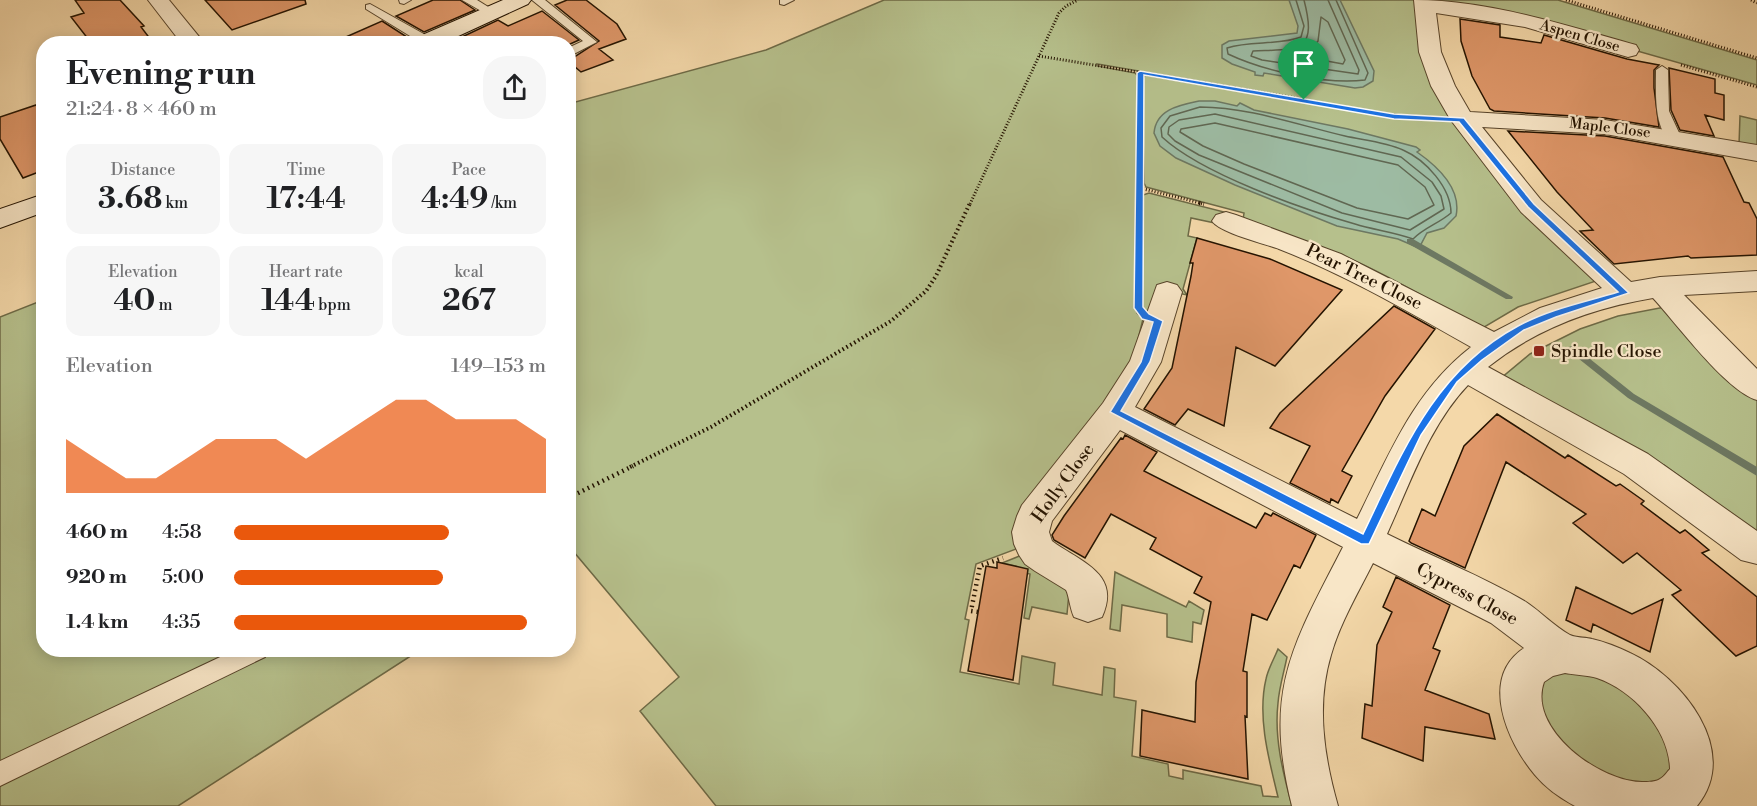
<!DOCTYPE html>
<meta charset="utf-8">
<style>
:root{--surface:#fff;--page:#f6f6f6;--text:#202124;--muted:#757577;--accent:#ea580c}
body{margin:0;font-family:"Libre Bodoni",serif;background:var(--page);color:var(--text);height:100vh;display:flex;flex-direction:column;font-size:22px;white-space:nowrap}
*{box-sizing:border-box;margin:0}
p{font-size:20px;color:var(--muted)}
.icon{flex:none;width:33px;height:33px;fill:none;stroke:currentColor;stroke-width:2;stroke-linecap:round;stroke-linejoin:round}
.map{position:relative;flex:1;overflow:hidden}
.side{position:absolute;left:36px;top:36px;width:540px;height:621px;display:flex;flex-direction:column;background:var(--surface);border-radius:24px;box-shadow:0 3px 15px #0003}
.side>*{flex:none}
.pin{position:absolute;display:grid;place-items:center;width:51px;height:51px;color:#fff;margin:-62px -26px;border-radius:50% 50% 50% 0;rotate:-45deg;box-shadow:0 0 6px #0007}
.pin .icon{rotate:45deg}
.round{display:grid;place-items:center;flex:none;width:63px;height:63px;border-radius:24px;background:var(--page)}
.summary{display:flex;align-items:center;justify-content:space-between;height:102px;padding:0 30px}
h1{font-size:33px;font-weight:800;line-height:45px}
.stats{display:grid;grid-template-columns:repeat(3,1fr);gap:9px;height:102px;padding:6px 30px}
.stats div{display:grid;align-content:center;border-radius:15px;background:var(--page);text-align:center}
.stats b{font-size:30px;font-weight:800}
.stats small{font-size:16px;font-weight:400}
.stats p{font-size:16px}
.chart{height:168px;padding:12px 30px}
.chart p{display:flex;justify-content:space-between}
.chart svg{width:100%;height:108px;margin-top:6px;fill:var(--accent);opacity:.7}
ul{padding:0 30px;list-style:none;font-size:20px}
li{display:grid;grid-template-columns:96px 72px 1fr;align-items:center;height:45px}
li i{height:15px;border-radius:8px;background:var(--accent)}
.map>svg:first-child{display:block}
.green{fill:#b6c08c;stroke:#6d6a46;stroke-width:1.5}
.water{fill:#9dbba3;stroke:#6d7862;stroke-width:1.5}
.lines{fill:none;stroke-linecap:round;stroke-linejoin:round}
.shore{stroke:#606752;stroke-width:1.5}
.stream{fill:#6d7862;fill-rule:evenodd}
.building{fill:#df9769;stroke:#241300;stroke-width:1.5}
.service-casing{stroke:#58442a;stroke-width:2}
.minor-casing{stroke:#58442a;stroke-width:2}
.secondary-casing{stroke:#241300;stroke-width:2}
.path-far2{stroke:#241300;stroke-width:3;stroke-dasharray:1 2;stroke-linecap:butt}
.path-far1{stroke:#241300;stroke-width:4;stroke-dasharray:1.5 3;stroke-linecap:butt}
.path{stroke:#241300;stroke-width:4.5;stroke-dasharray:1.5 4;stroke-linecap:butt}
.service{fill:#f8e6c7;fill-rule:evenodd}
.minor{fill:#f8e6c7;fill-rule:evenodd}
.secondary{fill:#f8e6c7;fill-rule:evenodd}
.route{fill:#1a73e8;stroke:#fff;stroke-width:1.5;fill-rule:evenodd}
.poi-dot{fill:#8f2418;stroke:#f8e6c7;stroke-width:2}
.labels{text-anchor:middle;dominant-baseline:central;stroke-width:4.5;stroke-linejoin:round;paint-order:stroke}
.far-street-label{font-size:15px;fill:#241300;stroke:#f8e6c7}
.street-label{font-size:18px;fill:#241300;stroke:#f8e6c7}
.poi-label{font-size:18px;fill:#241300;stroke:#f8e6c7;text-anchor:start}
</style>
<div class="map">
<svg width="1757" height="806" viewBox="0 0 1757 806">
<rect width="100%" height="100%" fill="#f4d8a9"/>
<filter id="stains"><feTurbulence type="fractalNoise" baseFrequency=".00333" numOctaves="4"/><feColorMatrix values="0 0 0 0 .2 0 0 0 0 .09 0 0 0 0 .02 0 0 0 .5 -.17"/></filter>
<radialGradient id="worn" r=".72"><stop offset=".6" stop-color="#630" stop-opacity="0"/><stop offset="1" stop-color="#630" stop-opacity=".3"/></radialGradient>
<path class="green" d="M884,0h534l33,118 -61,-4 -293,-50v2l38,7 3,3 -3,228 2,9 6,6 -13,53 -106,174 -48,18 -11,55 4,1 -9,52 59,12 3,-28 33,7 -2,22 49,10 2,-28 11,2 -1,28 22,4 -4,55 36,8 1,12 14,3v-9l78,16 2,10 15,1c-9,-37 -21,-80 -12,-118 2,-10 8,-20 12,-30l9,8c-3,15 -8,31 -9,46 -4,35 5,70 14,103h-576l-76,-95 39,-34 -106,-126 -4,2 -1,-449 198,-54z
M1431,0h127l199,60v25l-176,-50z
M1145,75l251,43 58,3 142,160 -78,26 -37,22c-42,-24 -82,-48 -126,-68 -36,-16 -74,-29 -112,-41l1,-7 -98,-26 -2,-4 -2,-103z
M1740,116l17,4v29l-18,-4z
M1149,193l87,22v4l-12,6 -33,-7 -3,18 9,2 -14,51 4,6 -28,-6 -11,26 -6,-7 1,-113z
M43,300l1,350h376l-242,156h-178v-489z
M1670,306l87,90v146l-43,-41 -50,-36 -17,-2 -147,-84 30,-25 50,-25 38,-13z
M1027,553l42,40 -2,21 -35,-7 -3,12 -5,-1 6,-44 -14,-3v-5l-14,-3z
M1115,572l71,35 3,-6 15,9 -3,14 -8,-2 -1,20 -25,-5v-23l-45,-9 -2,26 -10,-2z
M1555,668l71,14 49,71 -7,23 -21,12 -65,-17 -48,-64 14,-36z"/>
<path class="water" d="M1289,0h51l34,71 -1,10 -10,6 -8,1 -91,-15 -1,3 -8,-1v-3l-23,-8 -10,-6v-13l7,-4 68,-8 1,-7z
M1199,101h16l22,5 3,-3 14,7 94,19 68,18 4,3 -3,2c20,14 45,36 39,64l-12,12 -17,5 -8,15 -21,-9 -61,-13 -102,-41 -59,-27 -16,-12 -6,-13c2,-24 26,-28 45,-32z"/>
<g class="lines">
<path class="shore" d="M1296,0l8,26 -3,11c-24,9 -50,3 -74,11l1,6c36,17 98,31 137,26l3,-7 -32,-73
M1304,0c14,54 -6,49 -51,51l-2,5 11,4 96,14 1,-4 -31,-70
M1321,17l7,5 17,38 -2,4 -38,-7 13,-16z
M1200,107c48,0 98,18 145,29 18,4 41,6 58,14 23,10 48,38 48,63 -13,11 -26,14 -38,26 -19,-7 -39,-9 -58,-15 -53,-15 -153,-50 -193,-87l-1,-9 9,-12z
M1215,114l186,43 31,25 9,14 3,13 -34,21 -68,-17 -143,-58 -24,-14 -7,-7 1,-7 10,-7z
M1215,123l183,42 27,22 9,18 -26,14 -51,-11 -113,-44 -41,-18 -23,-14 1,-3z"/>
<path class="stream" d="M1407,239h6l100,58 -1,2h-6l-99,-56z
M1572,346l3,1 59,47 123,73v9l-129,-78 -59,-47 -1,-2 1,-2z"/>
</g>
<path class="building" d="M75,0h45l24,26 -3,1 13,17h-62l-21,-27 13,-4z
M205,0h100l1,4 -74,26z
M433,0h27l15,10 -51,22 -28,-16z
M567,0h19l31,24 9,15 -27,10 14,11 -32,12 -13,-11 31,-20 -44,-36z
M542,11l37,29 -11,5 -121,-1 51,-24 10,6z
M1460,19l40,6v12l41,6 3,-8 83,24 32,6 -5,5v18l5,39 -54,-9 -111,-7 -4,-2 -18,-33 -11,-35z
M382,21l28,18 -2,5h-78z
M1669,68l46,11v14l9,2v25l-19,-5 9,21 -34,-6 -9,-20z
M36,105l8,12v53l-21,8 -23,-39v-22z
M1508,131l97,5 118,21 21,45 5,1 8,16v36l-66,3 -3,-2 -74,8 -34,-33 13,-1 -36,-38z
M1197,238l73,21 72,31 -67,76 -39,-19 -12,79 -36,-17 -13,16 -31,-16 28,-41 19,-92 2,-13h-3z
M1394,306l41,23 -50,67 -43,75 10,5 -14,27 -7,-4 -1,4 -40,-20 20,-37 -40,-18 10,-15z
M1497,414l68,44 3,-3 48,31 4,-2 24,17 -3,3 39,29 5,-3 24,20 -7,3 55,44v49l-21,10 -64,-61 9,-5 -44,-37 -14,10 -50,-40 13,-9 -80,-52 -41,106 -54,-25 -2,-2 13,-32 13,7 29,-70z
M1125,435l32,17 -13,19 112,57 9,-15 6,3 2,-3 43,22 -16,33 -6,-3 -27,55 -15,-6 -9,57 4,1v45l-2,-1 3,63 -108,-23 2,-46 53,12 1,-40 15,-80 -17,-9 8,-16 -52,-28 6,-11 -45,-24 -26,44 -31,-18 -2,-5 12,-19 57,-78 2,1z
M997,562l31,7 -15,111 -45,-9 18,-105 11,2z
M1396,577l54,28 -17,43 7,3 -15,39 64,24 6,25 -70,-12 -2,34 -61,-23 3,-34 7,2 5,-61 15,-33 -9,-5z
M1576,587l56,27 31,-15 -13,53 -57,-28 -2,8 -25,-12z"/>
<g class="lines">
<defs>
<path id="service" d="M399,0h12l-7,4 -4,-1z
M462,0h15l21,13 -6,3 -4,-1z
M532,0h13l52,42 -29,15v-9l15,-7z
M780,0h14l-10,5 -4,-1z
M370,4l61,34 2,3 -2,3h-8l-57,-35v-4z
M1662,66l6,4 1,41 12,26 -7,4c-21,-5 -18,-54 -18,-71z
M235,650h33l-3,7 -265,129v-25z"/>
<path id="minor" d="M148,0h21l36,44h-23z
M1414,0c75,0 150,25 222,45l3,5 -3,5 -8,2 -103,-30 -89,-14 5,39 14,34 15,26 135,8 152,25v16l-152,-27 -123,-7 59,73 90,82 29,-5 97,-6v20l-73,4 73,74v31c-31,-9 -80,-76 -104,-102 -60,10 -116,30 -165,69l160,87 109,77v33l-16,-4 -117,-86 -156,-89c-39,41 -58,99 -81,149 46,23 95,42 139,68 15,10 28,24 44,33 6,3 15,2 22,4 13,3 26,8 38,14 52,24 112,98 67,153h-122c-15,-8 -29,-18 -40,-31 -28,-33 -56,-97 -11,-127l-33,-25 -118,-60c-15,30 -33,60 -42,92 -15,50 -7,102 7,151h-46c-29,-115 0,-160 51,-259l-223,-117 -68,91 -3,11 3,9c28,21 70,32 50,76l-14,5 -14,-5c-4,-8 -5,-22 -8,-27l-31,-19 -10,-7 -6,-9 -5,-11 -2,-12 5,-16 5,-11 81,-102 27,-42 27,-76 10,-3 10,3 5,7 -21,70 -26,45 222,112c32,-64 56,-127 114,-172 -62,-35 -125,-72 -192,-98 -16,-6 -59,-16 -67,-28l4,-6 10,-3 10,3 105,39 153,78 46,-24 62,-20 -81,-76 -71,-93 -19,-33 -12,-34zM1565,673c11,2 22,2 32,5 37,13 72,52 73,91 -3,3 -6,8 -10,10 -4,3 -12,3 -18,3 -42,0 -115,-53 -98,-100l9,-6z"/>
<path id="secondary" d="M503,0h28l-3,4 -87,40h-31l3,-5z
M44,194v18l-44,16v-19z"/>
</defs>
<use href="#service" class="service-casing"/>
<use href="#minor" class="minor-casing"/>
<use href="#secondary" class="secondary-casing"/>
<path class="path-far2" d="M1566,0l191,58
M1751,0l6,3
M1039,56l251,41 92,18 49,4
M1681,65l76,22
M1140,188l64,16
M970,204l89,-191 7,-7 12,-6
M1139,204l1,-131"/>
<path class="path-far1" d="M1199,203l5,1
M1139,281v-78
M630,467l81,-40 180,-106 35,-30 10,-15 34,-73"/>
<path class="path" d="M568,498l65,-32
M978,612l-7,-1 9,-45 23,-8"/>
<use href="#service" class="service"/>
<use href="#minor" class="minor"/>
<use href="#secondary" class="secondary"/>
</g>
<path class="route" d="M1140,71l254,43 70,4 70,86 95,89 -73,24 -32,13 -42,30 -25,22 -36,53 -52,109h-8l-251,-132 31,-50 12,-40 -11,-3 -8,-11 3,-235zM1144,75l250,44 65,3 69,85 90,85c-33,10 -69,17 -100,34 -84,45 -116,127 -155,208l-242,-123 29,-49 13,-41 -14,-7 -6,-7z"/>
<rect class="poi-dot" x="1533" y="345" width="12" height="12" rx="3"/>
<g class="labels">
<g class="far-street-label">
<text transform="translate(1580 36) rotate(16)">Aspen Close</text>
<text transform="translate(1610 128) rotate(7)">Maple Close</text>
</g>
<g class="street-label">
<text transform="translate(1364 277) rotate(26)">Pear Tree Close</text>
<text transform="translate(1063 483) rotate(-54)">Holly Close</text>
<text transform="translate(1467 594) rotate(28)">Cypress Close</text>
</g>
<g class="poi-label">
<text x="1551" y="351">Spindle Close</text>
</g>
</g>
<rect width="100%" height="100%" filter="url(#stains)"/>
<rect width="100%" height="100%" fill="url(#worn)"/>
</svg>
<div class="pin" style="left:1304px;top:100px;background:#1e9e55"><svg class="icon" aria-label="arrive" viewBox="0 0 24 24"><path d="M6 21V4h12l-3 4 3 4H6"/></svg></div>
<section class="side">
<div class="summary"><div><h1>Evening run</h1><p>21:24 · 8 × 460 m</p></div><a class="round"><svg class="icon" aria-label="share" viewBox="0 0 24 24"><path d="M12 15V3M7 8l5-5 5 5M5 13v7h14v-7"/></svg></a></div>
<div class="stats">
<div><p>Distance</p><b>3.68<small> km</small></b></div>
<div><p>Time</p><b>17:44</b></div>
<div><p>Pace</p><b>4:49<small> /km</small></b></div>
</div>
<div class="stats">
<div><p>Elevation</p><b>40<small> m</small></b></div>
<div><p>Heart rate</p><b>144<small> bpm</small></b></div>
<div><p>kcal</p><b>267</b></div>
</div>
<div class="chart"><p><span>Elevation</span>149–153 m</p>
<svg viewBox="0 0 160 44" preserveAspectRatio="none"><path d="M0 44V22L10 30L20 38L30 38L40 30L50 22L60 22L70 22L80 30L90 22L100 14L110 6L120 6L130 14L140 14L150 14L160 22V44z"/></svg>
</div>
<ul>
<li><b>460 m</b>4:58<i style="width:69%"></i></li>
<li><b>920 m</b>5:00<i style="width:67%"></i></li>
<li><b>1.4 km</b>4:35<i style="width:94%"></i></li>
</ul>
</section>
</div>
